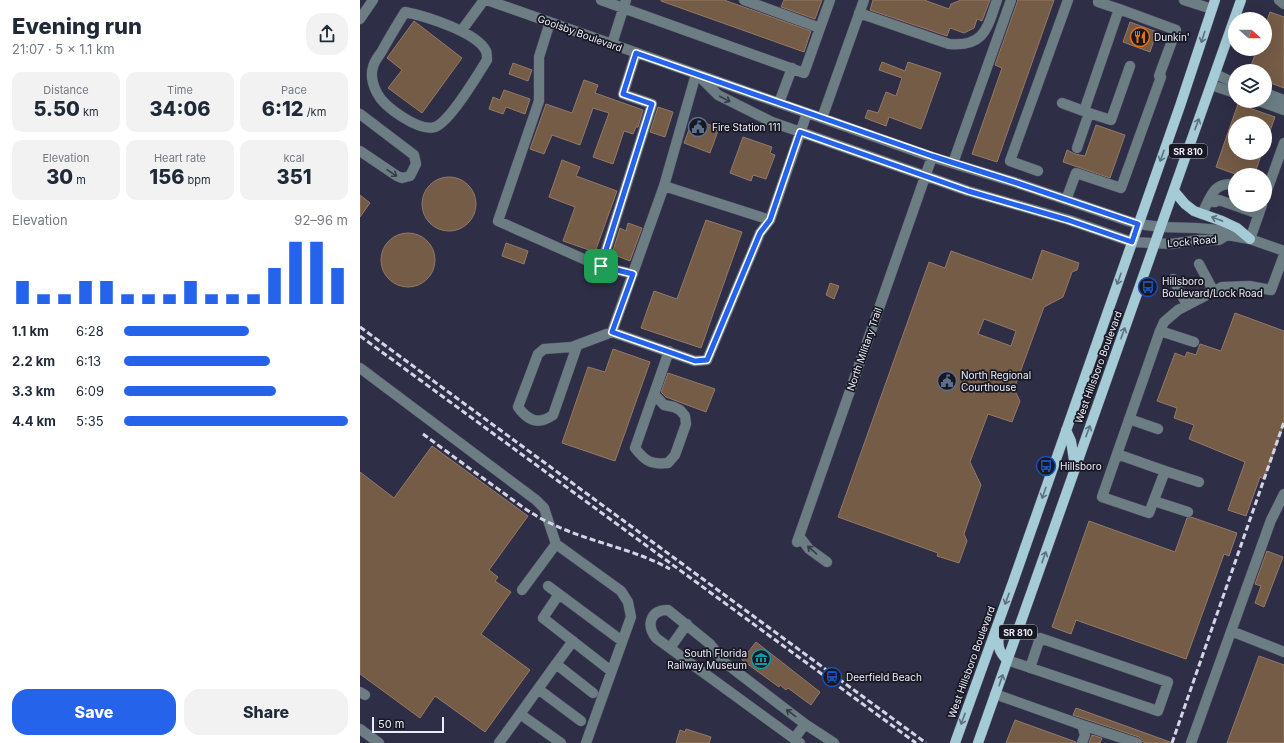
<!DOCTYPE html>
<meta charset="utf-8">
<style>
:root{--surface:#fff;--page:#f2f2f3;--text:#1f2937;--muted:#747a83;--accent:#2563eb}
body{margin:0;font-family:Inter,sans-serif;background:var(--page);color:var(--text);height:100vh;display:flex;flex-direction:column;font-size:15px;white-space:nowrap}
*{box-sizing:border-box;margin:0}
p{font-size:13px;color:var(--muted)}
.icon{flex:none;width:22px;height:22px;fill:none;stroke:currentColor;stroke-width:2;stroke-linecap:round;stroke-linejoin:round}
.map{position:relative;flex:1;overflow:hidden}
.drawer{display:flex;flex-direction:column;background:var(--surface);width:360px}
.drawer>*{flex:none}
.needle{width:26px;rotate:110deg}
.tools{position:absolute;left:868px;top:12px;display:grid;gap:8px}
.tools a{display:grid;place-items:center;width:44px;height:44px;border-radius:50%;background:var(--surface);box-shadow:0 4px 16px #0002;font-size:20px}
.scale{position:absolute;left:12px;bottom:10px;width:72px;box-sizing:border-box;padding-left:4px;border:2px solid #ebebfc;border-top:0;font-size:11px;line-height:14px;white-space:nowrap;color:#ebebfc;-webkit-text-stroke:3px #181823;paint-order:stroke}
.pin{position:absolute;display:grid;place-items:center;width:34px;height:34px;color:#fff;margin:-17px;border-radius:8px;box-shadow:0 2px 6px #0006}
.round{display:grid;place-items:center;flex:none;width:42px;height:42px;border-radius:16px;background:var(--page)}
.headline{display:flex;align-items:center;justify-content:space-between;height:68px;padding:0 12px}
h1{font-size:22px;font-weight:800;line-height:30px}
.figures{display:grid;grid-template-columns:repeat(3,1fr);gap:6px;height:68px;padding:4px 12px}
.figures div{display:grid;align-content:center;border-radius:10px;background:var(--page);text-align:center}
.figures b{font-size:20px;font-weight:800}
.figures small{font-size:11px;font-weight:400}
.figures p{font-size:11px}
.chart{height:112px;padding:8px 12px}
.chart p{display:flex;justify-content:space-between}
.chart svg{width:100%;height:72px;margin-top:4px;stroke:var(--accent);stroke-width:6}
.action{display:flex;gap:8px;margin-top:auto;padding:8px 12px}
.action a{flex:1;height:46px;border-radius:16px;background:var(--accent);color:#fff;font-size:16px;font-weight:800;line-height:46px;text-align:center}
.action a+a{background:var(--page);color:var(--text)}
ul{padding:0 12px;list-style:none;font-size:13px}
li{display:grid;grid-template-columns:64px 48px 1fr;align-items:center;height:30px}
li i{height:10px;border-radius:5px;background:var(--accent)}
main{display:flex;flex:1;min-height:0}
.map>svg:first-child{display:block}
.building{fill:#755c47;stroke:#947964;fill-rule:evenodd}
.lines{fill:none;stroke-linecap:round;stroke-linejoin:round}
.minor-casing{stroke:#4d4c64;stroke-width:11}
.major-casing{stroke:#4d4c64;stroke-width:11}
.minor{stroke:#6c7e84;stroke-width:10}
.major{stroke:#a5cbd7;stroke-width:10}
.rail{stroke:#d4d4e6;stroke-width:3;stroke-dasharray:6 3;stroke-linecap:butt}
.oneway{stroke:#5e727d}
.oneway2{stroke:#353c45}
.route-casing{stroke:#fff;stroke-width:8}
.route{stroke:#2563eb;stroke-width:5}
.labels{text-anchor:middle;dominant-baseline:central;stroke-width:3.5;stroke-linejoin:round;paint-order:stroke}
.shield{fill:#181823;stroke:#acacbb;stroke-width:1}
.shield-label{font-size:9px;font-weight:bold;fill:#ebebfc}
.street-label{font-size:10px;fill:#ebebfc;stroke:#181823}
.poi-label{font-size:10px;fill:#ebebfc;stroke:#181823;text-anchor:start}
</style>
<main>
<section class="drawer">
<div class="headline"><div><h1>Evening run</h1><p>21:07 · 5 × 1.1 km</p></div><a class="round"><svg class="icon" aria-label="share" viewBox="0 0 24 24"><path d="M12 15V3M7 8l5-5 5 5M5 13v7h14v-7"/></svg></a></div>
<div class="figures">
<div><p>Distance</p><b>5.50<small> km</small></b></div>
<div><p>Time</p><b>34:06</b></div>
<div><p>Pace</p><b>6:12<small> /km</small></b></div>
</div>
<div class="figures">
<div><p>Elevation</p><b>30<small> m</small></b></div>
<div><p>Heart rate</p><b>156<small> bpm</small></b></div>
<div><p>kcal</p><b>351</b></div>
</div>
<div class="chart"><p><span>Elevation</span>92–96 m</p>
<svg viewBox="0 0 160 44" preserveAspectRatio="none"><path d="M5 44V30M15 44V38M25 44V38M35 44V30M45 44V30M55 44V38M65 44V38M75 44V38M85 44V30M95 44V38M105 44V38M115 44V38M125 44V22M135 44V6M145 44V6M155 44V22"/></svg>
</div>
<ul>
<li><b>1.1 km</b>6:28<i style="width:56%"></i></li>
<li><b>2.2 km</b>6:13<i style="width:65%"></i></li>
<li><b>3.3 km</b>6:09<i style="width:68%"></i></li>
<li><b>4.4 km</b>5:35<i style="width:100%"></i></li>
</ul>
<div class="action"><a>Save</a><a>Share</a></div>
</section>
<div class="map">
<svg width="924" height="743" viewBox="0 0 924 743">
<rect width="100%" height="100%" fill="#2f2e47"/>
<path class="building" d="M301,0h63l87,31 -7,21 -143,-51z
M424,0h38l-7,19 -34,-12z
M513,0h51l25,9 2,-5 10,-4h29l-8,21 -5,-2 -3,9 -10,5 -14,-5 -3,8 -77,-26z
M658,0h36l-57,162 -25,-8 30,-86 -7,-3z
M910,12l14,5v71l-19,-7v-10h-16l8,-22h8v-22z
M54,21l48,37 -40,55 -34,-25 14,-18 -15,-12z
M770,22l27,10 -7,20 -27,-10z
M522,62l23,9 3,-9 33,11 -20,56 -32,-12 -3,9 -21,-8 3,-8 10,3 8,-21 10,4 6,-18 -23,-8z
M153,63l19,7 -4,11 -19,-7z
M224,80l14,5 -3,8 48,17 -5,17h-2l-3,7 -9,-3 -11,33 -20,-7 16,-44 -16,-5 -13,37 -28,-10 -8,19 -14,-5 16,-45 26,9z
M144,90l26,9 -5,15 -19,-7 -3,7 -14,-5 4,-12 7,3z
M878,104l37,13 -9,25 -1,-1v-18h-30v30h27l-8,22h-16l-22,-8z
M298,107l15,5 -8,25 -15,-5z
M333,119l26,9 -9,25 -26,-10z
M736,125l29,10 -15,43 -47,-16 4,-12 8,4 10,2z
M383,137l29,10 -2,6 5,2 -9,24 -13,-4 -2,6 -21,-8z
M202,160l18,7 -4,9 41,15 -22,61 -32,-11 12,-34 -26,-10z
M62 204a27 27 0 1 1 54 0a27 27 0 1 1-54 0Z
M0,195l10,8 -10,14z
M346,220l36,12 -41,116 -60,-20 13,-37 23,8z
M268,223l14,5 -12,33 -18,-7 8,-26 6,3z
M21 260a27 27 0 1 1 54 0a27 27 0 1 1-54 0Z
M146,243l22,8 -4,13 -22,-8z
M682,250l37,13 -2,7 -5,2 -9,25 -19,10 -30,82 6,12 -8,21 -24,-8 -18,48 11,23 -17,49 3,7 -8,22 -22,-7 1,-3 -100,-36 91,-255 16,6 6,-17 81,29zM624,319l32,12 -5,15 -33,-12z
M470,283l9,3 -5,13 -8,-4z
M875,313l49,18v93l-20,55 -4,-2 -14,39 -18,-6 17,-48 -56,-23 5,-14 -20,-7 3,-10 -20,-7 18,-48 10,4 2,-5 9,3 4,-11 21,7z
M253,349l37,13 -35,99 -53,-18 26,-76 17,5z
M308,373l47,16 -9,23 -40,-15 -5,-5z
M72,446l96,70 -39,54 9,7 -3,4 16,11 -30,42 49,36 -45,62 -50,-36 -15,22 -60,-44v-202l34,26z
M831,517l46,16 -8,23 -5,-2 -38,105 -110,-39 -5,14 -19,-7 37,-106 86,31 12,-34z
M907,551l16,6 -19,50 -9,-4 6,-17 -6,-2z
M396,642l64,50 -9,13 -23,-17 -2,2 -6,-5 -1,2 -37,-27z
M899,656l25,9v78h-57z
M716,708l94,34v1h-23l-4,-1 -4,-5 -66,-22z
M655,720l61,22v1h-70z
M326,729l25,8 -2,6h-33l4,-13 5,2z
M732,735l10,3 -2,5h-11z"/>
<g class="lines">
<defs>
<path id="minor" d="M127,0l445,157 85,26 111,38 10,3 23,3 35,1 24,2 7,5 23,4 34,12
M241,0l203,73 26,-73
M384,0l76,28
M824,0l28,9
M919,0l5,4
M738,2l21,7
M45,12c20,4 72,20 81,39 1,2 1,6 1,9 -9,14 -37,62 -52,67 -16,5 -51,-20 -58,-34 -4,-8 -7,-17 -4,-26 1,-6 6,-11 9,-16 7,-13 15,-26 23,-39z
M499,13l90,31c36,3 38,-16 48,-44
M0,19l13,-19
M190,22l-11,35v44l-41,120 99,44 36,9
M102,30l22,-30
M252,44l14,-44
M855,74l20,9
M339,76l19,19 54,27 196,69 101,29 63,22 39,2 28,-4h20l8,-5
M851,85l24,8
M905,93l19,7
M899,101l25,9
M419,103l13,-35
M702,103l27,10
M724,111l35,-102 57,21 -17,46
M0,114l54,41 2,9 -6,12 -8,2 -5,-2 -37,-25
M462,118l42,-118
M717,148l12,-35 22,7 19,-54
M593,163l58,-163
M678,171l-28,-10 58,-161
M304,186l32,-112
M905,196l19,-53
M706,200l10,-27 45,15 40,-111
M849,201l6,1 4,-2 40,14
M842,214c8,-16 12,-34 33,-29
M890,239l12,-34
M839,264l15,28
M241,266l51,-162 -29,-10 13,-41
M813,279l14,26
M252,332l52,-146 106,34
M834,342l-34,-11 4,-9 14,-12 44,-23 27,-1 22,4 13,-35
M217,346l-24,69c-14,10 -25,6 -35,-8l20,-53 6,-5 28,-2 40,-15 83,29 12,-1 53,-127 10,-13 37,-107
M0,368l176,132 8,8 12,36
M294,394l10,11 10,2 6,3 5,6 1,8 -11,31 -7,8c-17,2 -23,-2 -33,-15l34,-97
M769,419l29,10
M757,454l48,17 -16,42 -47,-16 58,-166
M805,471l34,11
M794,501l34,11
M439,536l10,13 18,13
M437,542l135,-385
M188,586l74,55
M162,590l34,-46 65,47 7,11 3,15 -45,126
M199,594l-16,24 68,53
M871,631l53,21
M213,641l-17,23 37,29
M310,648l17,-24
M647,660l151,51 10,-29 -128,-44 -10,30
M196,664l-18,25 43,32
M178,689l-18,25 41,29
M0,692l5,3
M635,694l87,31 3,10 -3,8
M722,725l55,18
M0,729l19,14
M434,739l11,-15
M139,743l21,-29
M440,743l-144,-105c-10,-13 -6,-28 12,-28l42,34 14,18 81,62 29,19
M831,743l80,-223 13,-26"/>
<path id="major" d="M814,191l11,13 9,7 28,10 15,7 13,11
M706,430l5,11 4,26
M639,630c-1,15 -2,20 8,30
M595,743l58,-161 167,-476 35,-106
M618,743l263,-743"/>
</defs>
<use href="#minor" class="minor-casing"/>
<use href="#major" class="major-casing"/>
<use href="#minor" class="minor"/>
<use href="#major" class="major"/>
<path class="rail" d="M0,327l566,416
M0,336l556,407
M63,434c23,17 47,35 71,52 18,13 36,28 56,37 38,19 82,25 120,46
M812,743l112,-321"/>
</g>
<defs><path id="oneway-shaft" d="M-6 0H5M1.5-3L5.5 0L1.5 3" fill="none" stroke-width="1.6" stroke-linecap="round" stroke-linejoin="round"/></defs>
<g class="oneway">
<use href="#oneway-shaft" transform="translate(843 37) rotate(108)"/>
<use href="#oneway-shaft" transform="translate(837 124) rotate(-70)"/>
<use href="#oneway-shaft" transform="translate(802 156) rotate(110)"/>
<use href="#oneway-shaft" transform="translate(857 219) rotate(-160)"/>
<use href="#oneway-shaft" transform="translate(759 279) rotate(109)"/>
<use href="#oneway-shaft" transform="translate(763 333) rotate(-70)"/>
<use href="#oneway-shaft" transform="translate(728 431) rotate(-70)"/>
<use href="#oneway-shaft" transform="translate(684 493) rotate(109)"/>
<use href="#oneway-shaft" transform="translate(684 557) rotate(-70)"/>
<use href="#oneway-shaft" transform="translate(647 599) rotate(110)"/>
<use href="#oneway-shaft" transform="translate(641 680) rotate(-71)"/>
<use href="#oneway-shaft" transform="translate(603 719) rotate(110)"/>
</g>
<g class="oneway2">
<use href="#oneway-shaft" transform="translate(365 99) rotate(28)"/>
<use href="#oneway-shaft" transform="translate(32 173) rotate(34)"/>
<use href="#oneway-shaft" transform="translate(452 550) rotate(-139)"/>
<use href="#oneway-shaft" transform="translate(431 713) rotate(-143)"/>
</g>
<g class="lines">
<defs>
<path id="route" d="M276,53l296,103 85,27 121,41 -6,18 -64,-22 -100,-29 -168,-59 -30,88 -10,13 -53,127 -12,1 -83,-29 21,-58 -32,-8 51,-162 -29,-10z"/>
</defs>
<use href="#route" class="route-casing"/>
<use href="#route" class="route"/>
</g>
<defs>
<symbol id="restaurant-ring" viewBox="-11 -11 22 22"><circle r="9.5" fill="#181823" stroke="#e8710a" stroke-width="1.5"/><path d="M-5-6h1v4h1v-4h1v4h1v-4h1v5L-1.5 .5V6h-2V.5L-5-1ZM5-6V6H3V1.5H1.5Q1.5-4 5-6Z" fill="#e8710a"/></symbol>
<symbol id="civic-ring" viewBox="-11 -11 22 22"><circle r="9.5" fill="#181823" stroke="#5c6f8a" stroke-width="1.5"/><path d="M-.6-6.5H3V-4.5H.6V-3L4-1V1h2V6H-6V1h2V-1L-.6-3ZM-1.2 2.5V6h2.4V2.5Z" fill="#5c6f8a"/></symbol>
<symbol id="bus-ring" viewBox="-11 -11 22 22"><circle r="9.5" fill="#181823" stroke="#1a4fb4" stroke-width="1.5"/><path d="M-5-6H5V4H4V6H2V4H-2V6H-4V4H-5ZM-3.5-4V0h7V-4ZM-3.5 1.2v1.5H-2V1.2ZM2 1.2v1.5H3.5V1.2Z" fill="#1a4fb4"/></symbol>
<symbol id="museum-ring" viewBox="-11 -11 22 22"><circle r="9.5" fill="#181823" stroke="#0f9aa8" stroke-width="1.5"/><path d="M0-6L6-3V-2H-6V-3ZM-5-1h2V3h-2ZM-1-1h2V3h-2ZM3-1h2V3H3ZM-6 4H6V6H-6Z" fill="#0f9aa8"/></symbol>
<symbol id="station-ring" viewBox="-11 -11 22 22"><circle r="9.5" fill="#181823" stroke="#1a4fb4" stroke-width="1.5"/><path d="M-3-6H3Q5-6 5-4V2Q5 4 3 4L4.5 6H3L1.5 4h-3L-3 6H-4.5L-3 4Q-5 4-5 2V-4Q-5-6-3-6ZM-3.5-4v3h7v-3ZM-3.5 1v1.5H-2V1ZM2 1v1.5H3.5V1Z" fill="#1a4fb4"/></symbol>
</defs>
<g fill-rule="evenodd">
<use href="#restaurant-ring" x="769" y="26" width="22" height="22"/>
<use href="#civic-ring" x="327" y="116" width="22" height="22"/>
<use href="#bus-ring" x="777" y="276" width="22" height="22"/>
<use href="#civic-ring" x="576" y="370" width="22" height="22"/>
<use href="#bus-ring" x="675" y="455" width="22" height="22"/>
<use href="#museum-ring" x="390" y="648" width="22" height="22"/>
<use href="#station-ring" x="461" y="666" width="22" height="22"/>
</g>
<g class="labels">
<g class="shield">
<rect x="809" y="144" width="38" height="14" rx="3"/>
<rect x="639" y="625" width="38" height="14" rx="3"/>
</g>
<g class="shield-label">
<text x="828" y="151">SR 810</text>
<text x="658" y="632">SR 810</text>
</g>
<g class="street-label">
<text transform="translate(220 33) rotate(20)">Goolsby Boulevard</text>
<text transform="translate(832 241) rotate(-5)">Lock Road</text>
<text transform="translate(504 349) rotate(-71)">North Military Trail</text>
<text transform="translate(738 367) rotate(-70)">West Hillsboro Boulevard</text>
<text transform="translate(611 662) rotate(-70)">West Hillsboro Boulevard</text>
</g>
<g class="poi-label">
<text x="794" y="37">Dunkin'</text>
<text x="352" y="127">Fire Station 111</text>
<text x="802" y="281">Hillsboro<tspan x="802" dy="12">Boulevard/Lock Road</tspan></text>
<text x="601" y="375">North Regional<tspan x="601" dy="12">Courthouse</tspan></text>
<text x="700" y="466">Hillsboro</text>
<text x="387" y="653" text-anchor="end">South Florida<tspan x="387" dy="12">Railway Museum</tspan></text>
<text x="486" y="677">Deerfield Beach</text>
</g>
</g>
</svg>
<div class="tools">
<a><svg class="needle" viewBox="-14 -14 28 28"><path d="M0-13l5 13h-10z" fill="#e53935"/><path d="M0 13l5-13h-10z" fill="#747a83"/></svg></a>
<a><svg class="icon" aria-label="layers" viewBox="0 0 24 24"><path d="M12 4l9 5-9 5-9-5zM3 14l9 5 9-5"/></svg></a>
<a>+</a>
<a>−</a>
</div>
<div class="scale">50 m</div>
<div class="pin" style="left:241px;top:266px;background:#1e9e55"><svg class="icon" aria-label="arrive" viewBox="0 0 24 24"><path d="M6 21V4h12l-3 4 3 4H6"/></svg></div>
</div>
</main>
